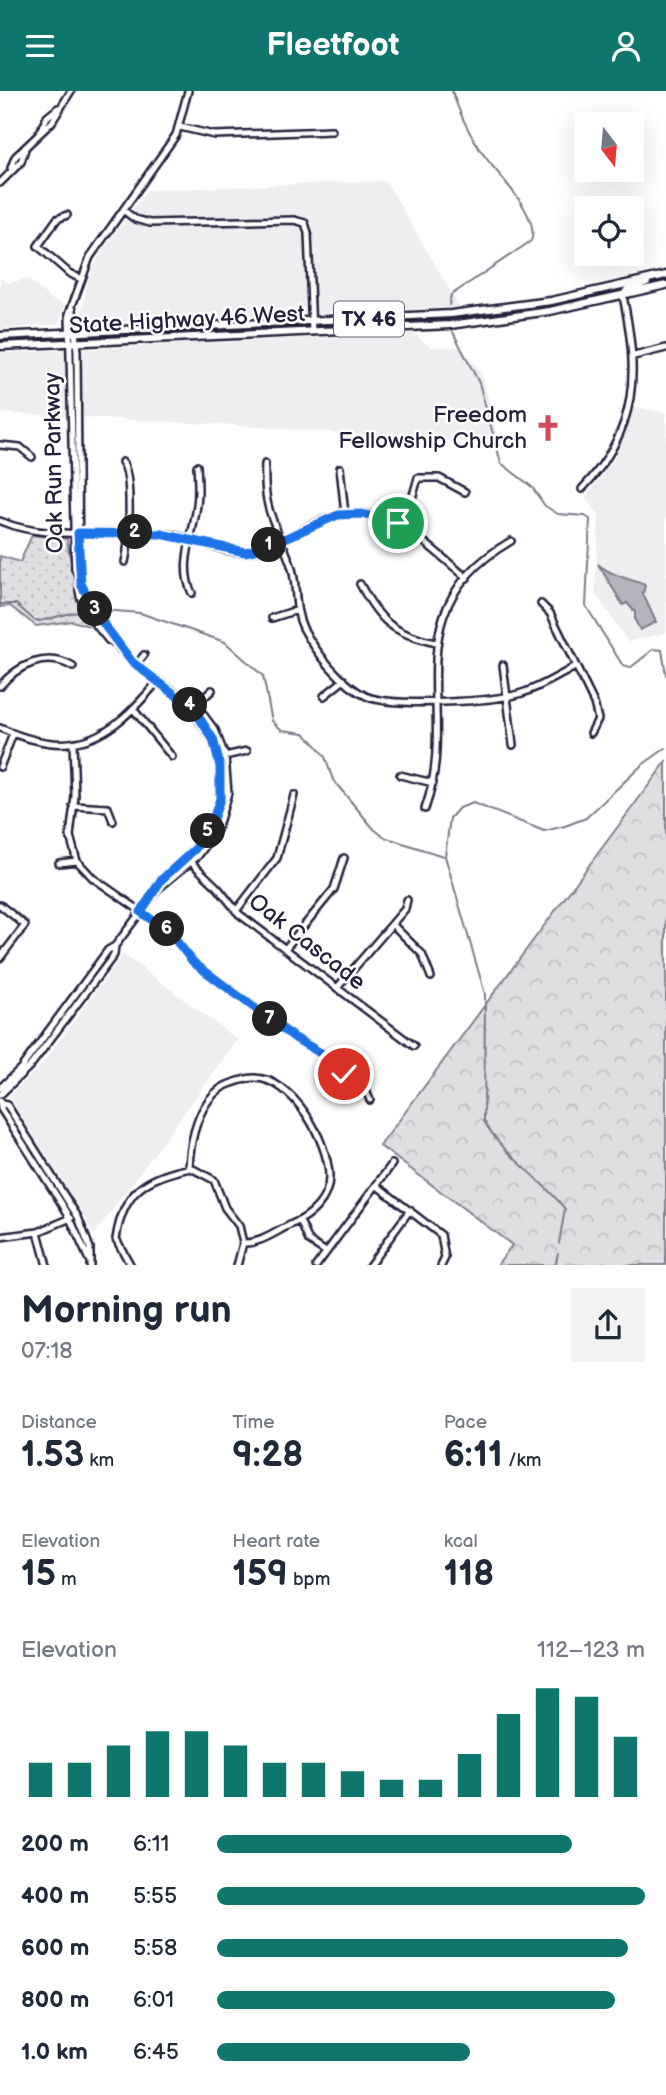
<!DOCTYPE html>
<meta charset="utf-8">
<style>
:root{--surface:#fff;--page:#f2f2f3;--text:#1f2937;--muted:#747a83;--accent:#0f766e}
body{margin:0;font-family:"Balsamiq Sans",sans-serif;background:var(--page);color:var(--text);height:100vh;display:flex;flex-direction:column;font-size:26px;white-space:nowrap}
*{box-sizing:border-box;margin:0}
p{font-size:23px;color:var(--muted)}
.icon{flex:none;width:38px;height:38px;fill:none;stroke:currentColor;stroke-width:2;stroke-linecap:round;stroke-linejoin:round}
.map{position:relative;height:1174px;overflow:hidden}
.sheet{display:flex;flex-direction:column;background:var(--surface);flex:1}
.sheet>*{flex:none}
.needle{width:46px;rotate:164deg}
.fabs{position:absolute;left:574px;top:21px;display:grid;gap:14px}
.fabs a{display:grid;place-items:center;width:70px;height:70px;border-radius:0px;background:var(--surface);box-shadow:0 7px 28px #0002;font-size:35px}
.pin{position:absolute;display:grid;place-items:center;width:60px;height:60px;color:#fff;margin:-30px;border:4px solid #fff;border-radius:50%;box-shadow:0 2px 7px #0007}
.km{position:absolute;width:35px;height:35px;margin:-18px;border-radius:50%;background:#222;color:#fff;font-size:19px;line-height:35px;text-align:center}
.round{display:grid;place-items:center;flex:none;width:74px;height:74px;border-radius:0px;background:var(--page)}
.headline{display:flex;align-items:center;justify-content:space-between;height:119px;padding:0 21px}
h1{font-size:38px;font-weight:800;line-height:52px}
.figures{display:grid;grid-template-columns:repeat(3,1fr);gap:10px;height:119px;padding:7px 21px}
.figures div{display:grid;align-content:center}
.figures b{font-size:35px;font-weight:800}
.figures small{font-size:19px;font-weight:400}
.figures p{font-size:19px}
.chart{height:196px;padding:14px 21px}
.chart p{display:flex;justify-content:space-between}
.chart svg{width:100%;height:126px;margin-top:7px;stroke:var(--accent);stroke-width:6}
ul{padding:0 21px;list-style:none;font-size:23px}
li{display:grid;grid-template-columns:112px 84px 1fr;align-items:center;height:52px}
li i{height:18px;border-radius:9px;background:var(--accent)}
header{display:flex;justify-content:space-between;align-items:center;height:91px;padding:0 21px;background:var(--accent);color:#fff;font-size:32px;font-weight:800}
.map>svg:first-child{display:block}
.built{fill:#eeeef1}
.forest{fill:url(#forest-crowns);stroke:#80808e;stroke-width:2}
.park{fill:url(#park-dots);stroke:#80808e;stroke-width:2}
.water{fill:#b4b4bc;stroke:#7a7a88;stroke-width:2}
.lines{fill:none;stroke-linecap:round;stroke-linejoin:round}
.stream{stroke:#7a7a88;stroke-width:2}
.minor-casing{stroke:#22223b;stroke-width:10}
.major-casing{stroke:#22223b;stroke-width:11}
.minor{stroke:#fff;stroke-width:5}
.major{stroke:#fff;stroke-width:6}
.route-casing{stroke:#fff;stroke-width:14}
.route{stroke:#1a73e8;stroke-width:9}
.labels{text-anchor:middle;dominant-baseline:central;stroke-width:5;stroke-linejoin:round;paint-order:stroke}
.shield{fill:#fff;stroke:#646476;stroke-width:2}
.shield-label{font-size:21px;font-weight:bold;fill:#22223b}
.street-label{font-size:23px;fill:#22223b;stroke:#fff}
.poi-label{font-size:23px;fill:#22223b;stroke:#fff;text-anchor:end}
</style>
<header><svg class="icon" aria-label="menu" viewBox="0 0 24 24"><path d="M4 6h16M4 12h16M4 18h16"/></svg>Fleetfoot<svg class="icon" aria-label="person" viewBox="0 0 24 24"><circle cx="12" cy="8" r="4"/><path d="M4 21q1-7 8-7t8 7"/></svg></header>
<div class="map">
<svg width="666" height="1175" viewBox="0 0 666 1175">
<defs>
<pattern id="forest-crowns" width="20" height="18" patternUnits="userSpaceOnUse" patternTransform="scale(1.75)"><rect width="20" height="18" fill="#dfdfe2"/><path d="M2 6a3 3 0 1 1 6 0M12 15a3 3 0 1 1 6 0" fill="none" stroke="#bfbfc3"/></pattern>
<pattern id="park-dots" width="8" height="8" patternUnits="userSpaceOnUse" patternTransform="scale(1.75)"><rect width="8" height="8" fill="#dfdfe2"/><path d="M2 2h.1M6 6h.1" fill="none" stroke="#bfbfc3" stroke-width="1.8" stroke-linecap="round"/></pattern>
</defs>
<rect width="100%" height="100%" fill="#fff"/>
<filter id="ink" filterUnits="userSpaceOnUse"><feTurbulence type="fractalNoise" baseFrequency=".0143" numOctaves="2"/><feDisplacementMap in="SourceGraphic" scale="14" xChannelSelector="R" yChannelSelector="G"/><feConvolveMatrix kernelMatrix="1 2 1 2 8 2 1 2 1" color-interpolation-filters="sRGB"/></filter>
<g filter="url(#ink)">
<path class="built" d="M378,90h8l74,126 -373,16 -6,-6 6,-33 7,-18 10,-18 43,-58z
M0,187l8,5 20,-4 23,20 14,6 -6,19 -59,5z
M413,242l18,14h29l22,26 18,72 -268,-20 -232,-12v-60z
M635,316l31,6v220l-38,9 -33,-49 4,-78 -14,-17 30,-41z
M123,863l115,86 -145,196 -7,-17 -77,-123 30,-28z"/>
<path class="forest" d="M666,671v503h-169l15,-20 -132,-99z"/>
<path class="park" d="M32,444l35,4 9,50 16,38 -20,-6 -36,5 -26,-20 -10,1v-51l20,6z"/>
<path class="water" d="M598,473c12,11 30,14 47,21l-2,9 13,28 -16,8 -5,-10v-8l-8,-9 -4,2z"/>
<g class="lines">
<path class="stream" d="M449,214l2,-10 80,-54c11,-28 -40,-71 -54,-96 -10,-16 -19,-36 -25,-54
M453,241l26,51 22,80 31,24 13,19 13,8 27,2 5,3 -4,87 37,60 7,2 24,-19 8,1 4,25
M0,513h16l18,16 6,1 31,-8 32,-3 37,3 85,29 38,34 9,45 10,9 22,3 12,12 9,12 8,23 41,49 10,8 59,19
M559,1152l6,-34c-24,-31 -62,-54 -81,-88l1,-127 -40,-138 5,-38 9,-10 14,-5 71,28 21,-5 21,-8 56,-53 24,-17
M555,1175l3,-13"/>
<defs>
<path id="minor" d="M180,36l34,8 118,-4
M39,42l8,-16 11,-9
M11,77l4,-11 37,-35 19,-31
M0,92l21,-21 4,-13
M123,119l12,9 15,4 144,-3 11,3 3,10 4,99
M67,124l-10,4 -19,27 31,27 12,6
M73,218l4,43 2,222
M634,265l32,-8
M0,354l20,2 12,10
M122,371c11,12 7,83 3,100
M265,373c-2,51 11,58 26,101 7,21 2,42 12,63 13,24 39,58 65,69 27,10 126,5 154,-4 19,-6 36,-17 53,-26
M340,377l5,46
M582,398c57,-60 57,-116 41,-193
M377,425l17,6
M0,430c55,23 117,5 174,14 24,4 49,19 73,17 22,-2 44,-18 64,-27 69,-34 106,12 156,53
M404,435l14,-48h21l26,14
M81,493l39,65 16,16 63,44 16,21 10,26 3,37 -11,37 -19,26 -40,33
M360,493c20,38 34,50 76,59
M192,502c-14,-27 2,-60 5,-88 2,-13 1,-26 0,-39
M541,513l9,9 44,90 4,16 -7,14
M272,527l25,-8
M114,551l-5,-1c-11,-13 -29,-34 -30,-51 0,-9 2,-12 -4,-21l-6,-255 21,-57 86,-122 12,-44
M136,574l8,-10
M503,574l10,80
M0,595c18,-21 47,-35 73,-19
M324,605l20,-16
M193,617l19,-18
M134,619l38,47
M0,637c75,33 110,11 158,-47
M73,652l2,53 -5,40 7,25 16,17 72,50 29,35 101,75 29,17 42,36 4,9
M225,665l22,-5
M0,676l13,-33
M400,684l33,8
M73,715l35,2 5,13
M425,718c36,-99 -36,-198 86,-268
M191,771l27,26 21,26 175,132
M59,772l18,-2
M0,814l25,20 -25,33
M236,820l41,-53 17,-63
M392,833l30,30 9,23
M285,858l49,-60 10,-31
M337,897l68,-79 2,-9
M0,997l21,-20 87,-118 7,-4 43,-57v-6c10,-12 24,-21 35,-33 27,-27 34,-64 24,-100 -5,-16 -21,-28 -24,-42
M0,1004l31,-30 83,-110 1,-9
M0,1010l1,8 66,103 22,48
M2,1013l5,1 71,112 12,31v18
M189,1077c1,-29 10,-70 38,-83 8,-3 18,-7 26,-7 39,-2 76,64 76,99 0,22 -17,39 -37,47 -16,7 -31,20 -49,19
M376,1094l65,50 4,23 -4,8
M300,1130l9,20 17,11
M38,1141l9,34
M0,1146l38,-5 33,-14
M131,1175l-15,-27c7,-48 30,-62 75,-71l23,12 11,28 14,18 4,17 -6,23
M316,1175l76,-102
M369,1175l41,-56"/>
<path id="major" d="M623,205l4,-6 20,-8
M0,245l451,-22 100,-13 115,-26
M0,255l450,-21 100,-14 116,-26"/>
</defs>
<use href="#minor" class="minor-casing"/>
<use href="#major" class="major-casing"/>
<use href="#minor" class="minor"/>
<use href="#major" class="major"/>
</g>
</g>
<g class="lines" filter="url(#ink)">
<defs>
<path id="route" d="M344,983l-20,-19 -29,-17 -101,-75 -24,-30 -29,-21 20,-32 34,-31 15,-21 10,-29v-33l-7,-27 -20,-31 -61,-46 -32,-43 -19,-35 -3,-51 83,1 84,18 18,-4 75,-33 24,-1 36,9"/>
</defs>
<use href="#route" class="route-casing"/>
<use href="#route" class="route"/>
</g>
<defs>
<symbol id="church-bare" viewBox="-9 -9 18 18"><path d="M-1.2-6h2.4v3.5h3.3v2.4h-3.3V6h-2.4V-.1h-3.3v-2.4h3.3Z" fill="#d1495b" stroke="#fff" stroke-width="2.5" paint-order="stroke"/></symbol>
</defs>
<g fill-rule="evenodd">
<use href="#church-bare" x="529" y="318" width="38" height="38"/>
</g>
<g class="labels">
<rect class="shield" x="334" y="210.5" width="70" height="35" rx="5"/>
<g class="shield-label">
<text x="369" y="228">TX 46</text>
</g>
<g class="street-label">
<text transform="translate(187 229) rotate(-3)">State Highway 46 West</text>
<text transform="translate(54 372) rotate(-91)">Oak Run Parkway</text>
<text transform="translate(307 851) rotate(38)">Oak Cascade</text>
</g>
<g class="poi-label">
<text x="527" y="324">Freedom<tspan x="527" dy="26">Fellowship Church</tspan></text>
</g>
</g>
</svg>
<div class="fabs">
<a><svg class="needle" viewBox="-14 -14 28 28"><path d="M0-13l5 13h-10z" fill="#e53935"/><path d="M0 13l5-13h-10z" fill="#747a83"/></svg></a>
<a><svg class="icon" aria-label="locate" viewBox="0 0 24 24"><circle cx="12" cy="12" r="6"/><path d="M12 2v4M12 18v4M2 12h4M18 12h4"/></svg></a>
</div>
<div class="pin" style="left:398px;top:432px;background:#1e9e55"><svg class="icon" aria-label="arrive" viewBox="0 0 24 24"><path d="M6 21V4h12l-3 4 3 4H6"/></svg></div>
<div class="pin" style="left:344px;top:983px;background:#d93025"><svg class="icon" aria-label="check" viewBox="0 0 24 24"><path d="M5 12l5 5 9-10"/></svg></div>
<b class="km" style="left:269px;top:454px">1</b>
<b class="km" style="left:135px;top:441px">2</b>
<b class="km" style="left:95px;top:518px">3</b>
<b class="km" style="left:190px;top:614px">4</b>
<b class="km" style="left:208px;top:740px">5</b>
<b class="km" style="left:167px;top:838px">6</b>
<b class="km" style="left:270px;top:928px">7</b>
</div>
<section class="sheet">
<div class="headline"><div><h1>Morning run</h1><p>07:18</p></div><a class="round"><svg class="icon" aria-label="share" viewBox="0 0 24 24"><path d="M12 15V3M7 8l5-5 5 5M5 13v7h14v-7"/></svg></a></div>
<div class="figures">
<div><p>Distance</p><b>1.53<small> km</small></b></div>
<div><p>Time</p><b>9:28</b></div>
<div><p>Pace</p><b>6:11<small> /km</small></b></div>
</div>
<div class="figures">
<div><p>Elevation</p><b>15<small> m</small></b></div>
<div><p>Heart rate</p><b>159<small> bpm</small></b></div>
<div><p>kcal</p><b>118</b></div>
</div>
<div class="chart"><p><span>Elevation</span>112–123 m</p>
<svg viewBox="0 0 160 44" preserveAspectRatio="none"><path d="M5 44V32M15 44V32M25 44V26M35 44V21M45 44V21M55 44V26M65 44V32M75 44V32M85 44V35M95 44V38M105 44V38M115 44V29M125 44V15M135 44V6M145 44V9M155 44V23"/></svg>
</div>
<ul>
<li><b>200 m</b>6:11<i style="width:83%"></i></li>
<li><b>400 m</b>5:55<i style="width:100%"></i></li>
<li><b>600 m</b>5:58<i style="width:96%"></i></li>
<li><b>800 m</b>6:01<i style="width:93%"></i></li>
<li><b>1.0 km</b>6:45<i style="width:59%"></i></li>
</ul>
</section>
